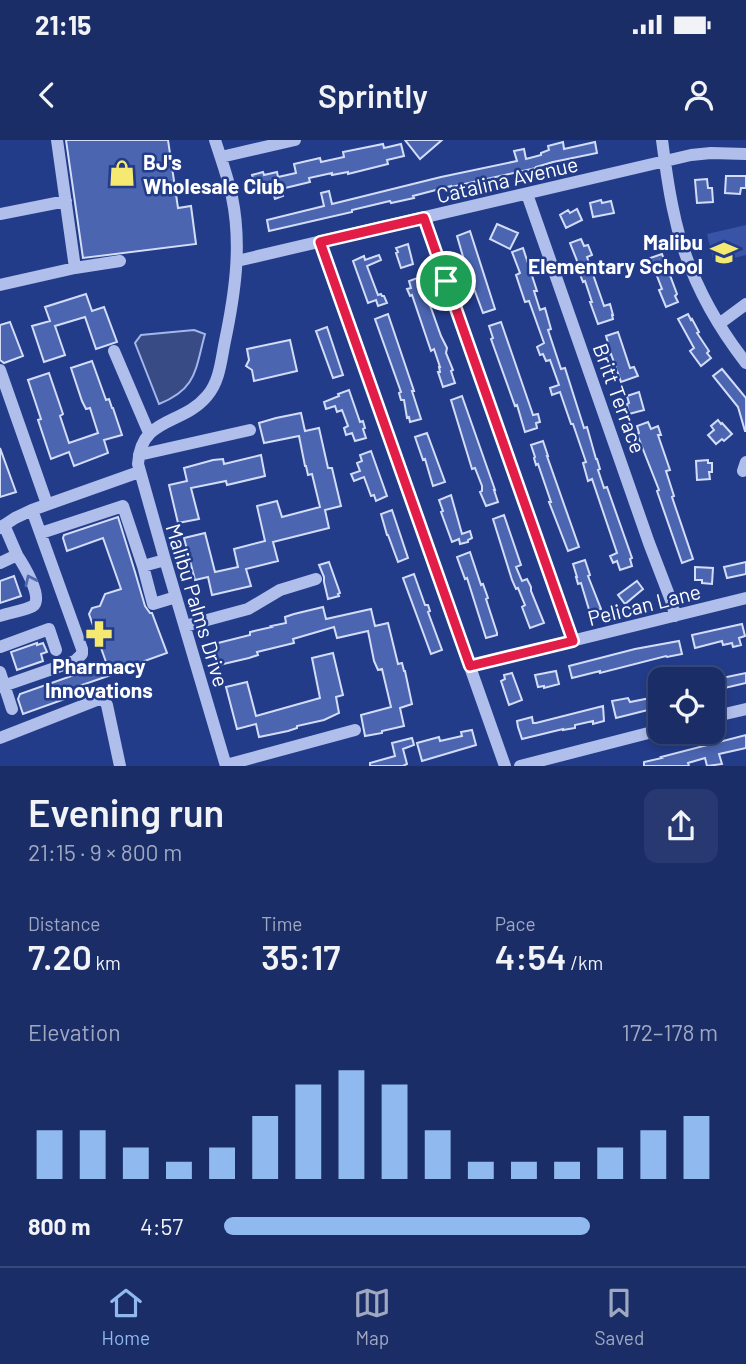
<!DOCTYPE html>
<meta charset="utf-8">
<style>
:root{--surface:#1a2d67;--page:#273970;--text:#f1f3f6;--muted:#9fa8c0;--line:#38497b;--accent:#90b9f0}
body{margin:0;font-family:Barlow,sans-serif;background:var(--page);color:var(--text);height:100vh;display:flex;flex-direction:column;font-size:26px;white-space:nowrap}
*{box-sizing:border-box;margin:0}
p{font-size:23px;color:var(--muted)}
.icon{flex:none;width:38px;height:38px;fill:none;stroke:currentColor;stroke-width:2;stroke-linecap:round;stroke-linejoin:round}
.map{position:relative;height:626px;overflow:hidden}
.side{display:flex;flex-direction:column;background:var(--surface);flex:1}
.side>*{flex:none}
.tools{position:absolute;left:648px;top:527px;display:grid;gap:14px}
.tools a{display:grid;place-items:center;width:77px;height:77px;border-radius:14px;background:var(--surface);box-shadow:0 4px 10px #0003,0 0 0 2px var(--line);font-size:35px}
.pin{position:absolute;display:grid;place-items:center;width:60px;height:60px;color:#fff;margin:-30px;border:4px solid #fff;border-radius:50%;box-shadow:0 2px 7px #0007}
.round{display:grid;place-items:center;flex:none;width:74px;height:74px;border-radius:14px;background:var(--page)}
.overview{display:flex;align-items:center;justify-content:space-between;height:119px;padding:0 28px}
h1{font-size:38px;font-weight:600;line-height:52px}
.stats{display:grid;grid-template-columns:repeat(3,1fr);gap:10px;height:119px;padding:7px 28px}
.stats div{display:grid;align-content:center}
.stats b{font-size:35px;font-weight:600}
.stats small{font-size:19px;font-weight:400}
.stats p{font-size:19px}
.chart{height:196px;padding:14px 28px}
.chart p{display:flex;justify-content:space-between}
.chart svg{width:100%;height:126px;margin-top:7px;stroke:var(--accent);stroke-width:6}
ul{padding:0 28px;list-style:none;font-size:23px}
li{display:grid;grid-template-columns:112px 84px 1fr;align-items:center;height:52px}
li i{height:18px;border-radius:9px;background:var(--accent)}
.status{display:flex;justify-content:space-between;align-items:center;height:49px;padding:0 35px;background:var(--surface);direction:ltr}
.status svg{height:19px;fill:currentColor}
header{display:flex;justify-content:space-between;align-items:center;height:91px;padding:0 28px;background:var(--surface);font-size:32px;font-weight:600}
.tabs{display:flex;justify-content:space-around;align-items:center;height:98px;border-top:2px solid var(--line);background:var(--surface);font-size:19px;color:var(--muted)}
.tabs a{display:grid;justify-items:center;gap:4px}
.tabs .on{color:var(--accent)}
.map>svg:first-child{display:block}
.green{fill:#3754a6}
.water{fill:#384b84;stroke:#a3b6eb;stroke-width:2}
.building{fill:#4b65b1;stroke:#d3ddf8;stroke-width:2}
.lines{fill:none;stroke-linecap:round;stroke-linejoin:round}
.minor{stroke:#afbeea;stroke-width:12}
.oneway{stroke:#546aab}
.route-casing{stroke:#fff;stroke-width:14}
.route{stroke:#e11d48;stroke-width:9}
.labels{text-anchor:middle;dominant-baseline:central;stroke-width:5;stroke-linejoin:round;paint-order:stroke}
.poi-label{font-size:21px;font-weight:bold;fill:#fff;stroke:#233c89;text-anchor:start}
.street-label{font-size:21px;fill:#fff;stroke:#233c89}
</style>
<div class="status"><b>21:15</b><svg viewBox="0 0 49 12"><path d="M0 12V9h3v3zM5 12V6h3v6zM10 12V3h3v9zM15 12V0h3v12zM26 1h20v11H26zM47 4h2v5h-2z"/></svg></div>
<header><svg class="icon" aria-label="back" viewBox="0 0 24 24"><path d="M15 5l-7 7 7 7"/></svg>Sprintly<svg class="icon" aria-label="person" viewBox="0 0 24 24"><circle cx="12" cy="8" r="4"/><path d="M4 21q1-7 8-7t8 7"/></svg></header>
<div class="map">
<svg width="746" height="626" viewBox="0 0 746 626">
<rect width="100%" height="100%" fill="#233c89"/>
<path class="green" d="M746,85v30l-32,8 -7,-29z"/>
<path class="water" d="M194,190l11,4c-10,36 -8,55 -46,70l-24,-61 6,-8z"/>
<path class="building" d="M66,0h102l10,68 13,-2 5,38 -113,14z
M405,0h37l-22,19z
M563,2l1,7 31,-7 2,11 -44,9 -17,5v1l-85,19v-1l-38,10 1,2 -23,5 -1,-2 -38,9v2l-83,19 -2,-11 57,-14 -3,-13 8,-2 3,13 109,-27 76,-16 -3,-10 10,-2 2,10 15,-4v-2l8,-3 -1,-4z
M383,4l1,4 17,-4 3,12 -17,4 1,4 -40,10v-2l-16,3v-2l-23,5 1,4 -29,7 2,7 -8,3 -3,-10 -8,2 -1,-2 -7,1 -4,-15 11,-3 1,3 13,-3 1,5 18,-4 -2,-9 26,-6 1,4 23,-5 -1,-5z
M726,36h20v12h-5l-1,6 -15,-1z
M707,39l1,9h4l1,14 -16,1 -2,-23z
M601,60l1,3 9,-2 3,12 -21,4 -3,-14z
M577,69l5,11 -16,8 -6,-13 8,-5 2,3z
M497,84l21,9 -8,16 -20,-10z
M470,91l25,78 -12,4 -17,-46 -9,-31z
M581,99l3,7 4,-1 4,10 -5,2 17,49 6,-2 3,11h-1l1,4 -15,5 -8,-22h2l-7,-21 -2,1 -4,-10 2,-1 -11,-28z
M408,104l5,20 -12,4 -5,-15 2,-1 -2,-4z
M523,108l14,43h-3l6,19 5,-2 6,21 -3,1 13,39 4,-1 19,60 3,-1 9,32h1l3,10 -2,1 6,18 3,-1 25,71 -2,1 2,7 -12,4 -3,-9 -4,2 -3,-7 7,-3 -25,-74 -4,2 -5,-18 3,-1 -13,-38h-2l-11,-32 -8,3 -2,-7 9,-3 -9,-25 -4,1 -3,-7 -3,1 -3,-8 7,-4 -15,-42 -4,1 -9,-27 4,-2 -8,-21z
M662,114l15,40 -2,2 3,6 -12,5 -7,-17 3,-1 -12,-31z
M379,115l2,5 -14,6 11,29 3,-1 1,2h2l3,7 -9,3 -2,-6 -8,3 -15,-42 11,-5 1,4z
M420,137l21,59 6,12 -1,5 7,17 -2,1 4,12 -12,4 -5,-15h2l-1,-5h1l-6,-18 -3,2 -19,-56 -2,1 -3,-7 4,-1 -2,-7z
M86,154l6,17 12,-4 13,35 -21,7 -11,-32 -30,9 10,29 -21,7 -12,-36 18,-5 -5,-14z
M388,174l26,77h-2l9,28 -11,3 -1,-5 -2,1 -3,-18h-3l-2,-7 2,-1 -26,-73z
M688,174l3,6 1,-1 7,13 -2,1 12,18 -2,2 4,5 -10,8 -11,-15 4,-3 -16,-29z
M10,182l13,34 -19,7 -4,-3v-35z
M501,182l30,87 2,6 5,-1 2,8 -4,1 1,5 -12,4 -8,-27 -2,1 -24,-67 2,-1 -4,-12z
M327,187l16,48 -10,3 -17,-47z
M618,192l12,36 4,-1 4,9 -17,6 -10,-28 -3,1 -3,-11 3,-1 -2,-7z
M290,200l7,31 -43,10 -2,-11 -6,-4 3,-6 -2,-11z
M92,221l14,39 3,-1 3,9h1l9,27 -18,5 4,13 -34,13 -5,-14 -18,7 -13,-39 3,-1 -13,-39 21,-7 14,41 -3,2 9,27 29,-10 -8,-25 -4,1 -4,-8 -11,-33z
M722,229l24,29v33h-1l-7,-24 -25,-31z
M349,250l11,32 3,-1 2,7 -2,1 3,9 -11,3 -3,-8 -6,2 -2,-7 4,-2 -6,-16 -5,2 -2,-6 -9,3 -2,-7 15,-6 -1,-2z
M639,252l5,18 -15,4 -2,-10 2,-1 -2,-7z
M462,256l33,94h-1l4,12 -12,4 -6,-14 2,-1v-5l-7,-18 -3,1 -21,-69z
M301,273l4,18 14,-3 9,40h4l9,38 -16,4 4,18 -56,14 5,19 -32,8 5,17 -39,9 -4,-18 -13,3 -11,-42 21,-5 10,39 23,-5 -4,-18 31,-8 -8,-35 20,-5 5,16 38,-10 -8,-33 -4,1 -2,-9h-1l-6,-30 -35,7 -5,-20 17,-5z
M718,280l3,4 1,-1 10,11 -8,7 -2,-2 -6,5 -8,-9 6,-5 -3,-4z
M648,282l3,7 7,-3 3,9h-3l12,35 -4,1 8,25 -2,1 21,62 -11,4 -25,-72 2,-1 -22,-56 2,-1 -2,-7z
M427,293l18,49 -12,4 -8,-27 -2,1 -8,-23z
M543,301l5,15h-1l32,91 -11,4 -19,-49h2l-13,-38 -2,1 -2,-7 1,-1 -4,-12z
M0,308l16,44 -16,5z
M371,311l16,45 -11,5 -2,-6 -3,1 -7,-19 -10,4 -3,-7 9,-3 -3,-8 5,-2 -2,-6z
M261,315l4,21 -38,9 -1,-4 -35,7 8,31 -21,4 -9,-38 18,-4 -3,-13 29,-8 10,-1 1,5z
M708,320v3h4v9h-3l1,7 -13,1 -1,-19z
M451,355l11,39 8,-3 2,7 -4,2v2l-8,2 -1,-5 -7,3 -11,-30 2,-1 -4,-11z
M392,370l16,48 -10,4 -10,-27h-1l-6,-21z
M504,375l17,50 -5,2 6,14 5,-2 4,8v4l13,32 -14,5 -8,-21 3,-2 -7,-17 -2,1 -4,-9 -19,-61z
M118,377l17,55 10,34 5,7h2l15,40 -56,20v2l-35,12 3,7 -56,20 -5,-15 2,-5 63,-22 -1,-2 24,-8 -17,-48 3,-6 8,-2 5,-12 16,-5 -18,-51 -36,13 -4,-13 1,-3z
M470,412l11,33 2,-1 5,14 -2,1 11,34v2l-11,3 -19,-60 -2,1 -8,-22z
M585,420l5,15 -2,1 13,33 -11,4 -9,-30 -3,1 -2,-7h1l-4,-13z
M329,422l11,31 -2,1 1,2 -11,3 -4,-17v-5l-5,-12z
M746,422v12l-19,4 -3,-11z
M695,427l18,1 -1,16 -10,-1v-3h-7z
M414,434l11,31h3l2,6 -2,1 14,38 -11,4 -28,-76z
M14,436l7,20 -21,7v-22z
M637,441l6,8 -18,15 -7,-9z
M323,467l3,12 45,-10 4,17 13,-3 10,41 4,-1 2,8h1l7,33 -12,4 4,18 -22,5v2l-17,3 -4,-21 30,-8 -9,-38 -4,1 -4,-9 -6,-30 -31,7 -3,-11 -41,12 1,4 -37,9 1,3 -9,3 -30,7 -5,-21 36,-9v-3l22,-5 -1,-1 15,-3 -1,-6 9,-3z
M742,484l3,12 -6,2 2,7 -8,2 -1,-4 -9,2 -1,-4 -27,7 -3,-13z
M679,501l3,13 -15,3 -1,-1 -66,17v-2l-28,7 -3,-12 66,-17z
M37,503v2l6,-2 4,9 -6,2 2,7 -26,9 -6,-18z
M333,513l10,42 -7,2 3,16 -15,7 -27,6v2l-9,3 -29,6 -3,-13 -19,5 -11,-42 21,-5 9,34 64,-18 -8,-40z
M556,531l3,13 -15,4v-2l-6,1 -3,-12z
M512,533l10,27 -13,5 -8,-24 4,-2 -1,-4z
M746,533v10l-26,6v2l-8,2v-13z
M660,556v11l-44,11 -4,-17 16,-3 2,4z
M603,566l1,15 -11,3v-3l-18,4v3l-12,2v-1l-41,10 -4,-12 -1,-6 15,-4 1,6h3z
M472,590l4,15 -54,16 -5,-18 22,-6 1,4 22,-5 -1,-4z
M746,595v13l-27,6 3,10 -15,2 -2,-8 -17,5 1,3h-45v-4l18,-4 -1,-1z
M412,598l2,7 -11,4 4,15 -4,2h-33v-3l25,-7 -3,-13z"/>
<g class="lines">
<path class="minor" d="M57,0l18,128 45,-7
M215,0c6,19 13,37 17,57 10,48 3,96 -7,144 -4,19 -5,40 -18,55 -25,30 -66,20 -69,68l27,96 61,206
M662,0c3,23 6,46 11,69 11,56 38,109 73,154
M221,17l74,-17
M527,54l122,349 23,60 3,13
M0,74l66,-13
M424,78l149,423
M320,102l185,524
M237,121l454,-106 20,-2 35,1
M0,145l75,-17
M719,184l27,-20
M114,211l35,82
M0,230l47,134
M139,315l111,-25
M743,331l3,-9
M0,388l15,-10 17,-8 107,-38
M41,393l82,-27 20,60 22,-6
M0,423l17,-8 -13,-30
M143,426l10,38 23,-7
M0,476c8,-3 26,-6 33,-10 11,-8 -10,-42 -16,-51
M185,486l63,-17 32,-19 36,-11
M0,507l49,-18 7,21
M470,526l276,-68
M0,532l12,37
M0,547l75,-26 7,-7v-5l-50,-139
M712,577l34,-8
M0,598l97,-38h7l3,5 13,61
M226,625l129,-35
M520,626l140,-36"/>
</g>
<defs><path id="oneway-chevron" d="M-2-3.5L2.5 0L-2 3.5" fill="none" stroke-width="1.6" stroke-linecap="round" stroke-linejoin="round" transform="scale(1.75)"/></defs>
<use class="oneway" href="#oneway-chevron" transform="translate(30 440) rotate(-115)"/>
<g class="lines">
<defs>
<path id="route" d="M424,78l149,423 -103,25 -150,-424z"/>
</defs>
<use href="#route" class="route-casing"/>
<use href="#route" class="route"/>
</g>
<defs>
<symbol id="shop-bare" viewBox="-9 -9 18 18"><path d="M-5-2.5h2.3a2.7 3.5 0 0 1 5.4 0H5L5.5 6h-11ZM-1.5-2.5h3a1.5 2.3 0 0 0-3 0Z" fill="#f6e971" stroke="#233c89" stroke-width="2.5" paint-order="stroke"/></symbol>
<symbol id="school-bare" viewBox="-9 -9 18 18"><path d="M0-5L7-2L0 1L-7-2ZM-4 1L0 2.5L4 1V4Q0 6-4 4Z" fill="#f6e971" stroke="#233c89" stroke-width="2.5" paint-order="stroke"/></symbol>
<symbol id="pharmacy-bare" viewBox="-9 -9 18 18"><path d="M-2-6h4v4h4v4h-4v4h-4v-4h-4v-4h4Z" fill="#f6e971" stroke="#233c89" stroke-width="2.5" paint-order="stroke"/></symbol>
</defs>
<g fill-rule="evenodd">
<use href="#shop-bare" x="103" y="14" width="38" height="38"/>
<use href="#school-bare" x="705" y="94" width="38" height="38"/>
<use href="#pharmacy-bare" x="80" y="475" width="38" height="38"/>
</g>
<g class="labels">
<g class="poi-label">
<text x="143" y="21">BJ's<tspan x="143" dy="24">Wholesale Club</tspan></text>
<text x="703" y="101" text-anchor="end">Malibu<tspan x="703" dy="24">Elementary School</tspan></text>
<text x="99" y="525" text-anchor="middle">Pharmacy<tspan x="99" dy="24">Innovations</tspan></text>
</g>
<g class="street-label">
<text transform="translate(507 39) rotate(-13)">Catalina Avenue</text>
<text transform="translate(620 258) rotate(70)">Britt Terrace</text>
<text transform="translate(644 464) rotate(-14)">Pelican Lane</text>
<text transform="translate(198 465) rotate(73)">Malibu Palms Drive</text>
</g>
</g>
</svg>
<div class="tools">
<a><svg class="icon" aria-label="locate" viewBox="0 0 24 24"><circle cx="12" cy="12" r="6"/><path d="M12 2v4M12 18v4M2 12h4M18 12h4"/></svg></a>
</div>
<div class="pin" style="left:446px;top:141px;background:#1e9e55"><svg class="icon" aria-label="arrive" viewBox="0 0 24 24"><path d="M6 21V4h12l-3 4 3 4H6"/></svg></div>
</div>
<section class="side">
<div class="overview"><div><h1>Evening run</h1><p>21:15 · 9 × 800 m</p></div><a class="round"><svg class="icon" aria-label="share" viewBox="0 0 24 24"><path d="M12 15V3M7 8l5-5 5 5M5 13v7h14v-7"/></svg></a></div>
<div class="stats">
<div><p>Distance</p><b>7.20<small> km</small></b></div>
<div><p>Time</p><b>35:17</b></div>
<div><p>Pace</p><b>4:54<small> /km</small></b></div>
</div>
<div class="chart"><p><span>Elevation</span>172–178 m</p>
<svg viewBox="0 0 160 44" preserveAspectRatio="none"><path d="M5 44V27M15 44V27M25 44V33M35 44V38M45 44V33M55 44V22M65 44V11M75 44V6M85 44V11M95 44V27M105 44V38M115 44V38M125 44V38M135 44V33M145 44V27M155 44V22"/></svg>
</div>
<ul>
<li><b>800 m</b>4:57<i style="width:74%"></i></li>
</ul>
</section>
<nav class="tabs">
<a class="on"><svg class="icon" aria-label="home" viewBox="0 0 24 24"><path d="M3 11l9-7 9 7M6 9v11h12V9"/></svg>Home</a>
<a><svg class="icon" aria-label="map" viewBox="0 0 24 24"><path d="M3 6l6-2 6 2 6-2v14l-6 2-6-2-6 2zM9 4v14M15 6v14"/></svg>Map</a>
<a><svg class="icon" aria-label="saved" viewBox="0 0 24 24"><path d="M7 4h10v16l-5-4-5 4z"/></svg>Saved</a>
</nav>
